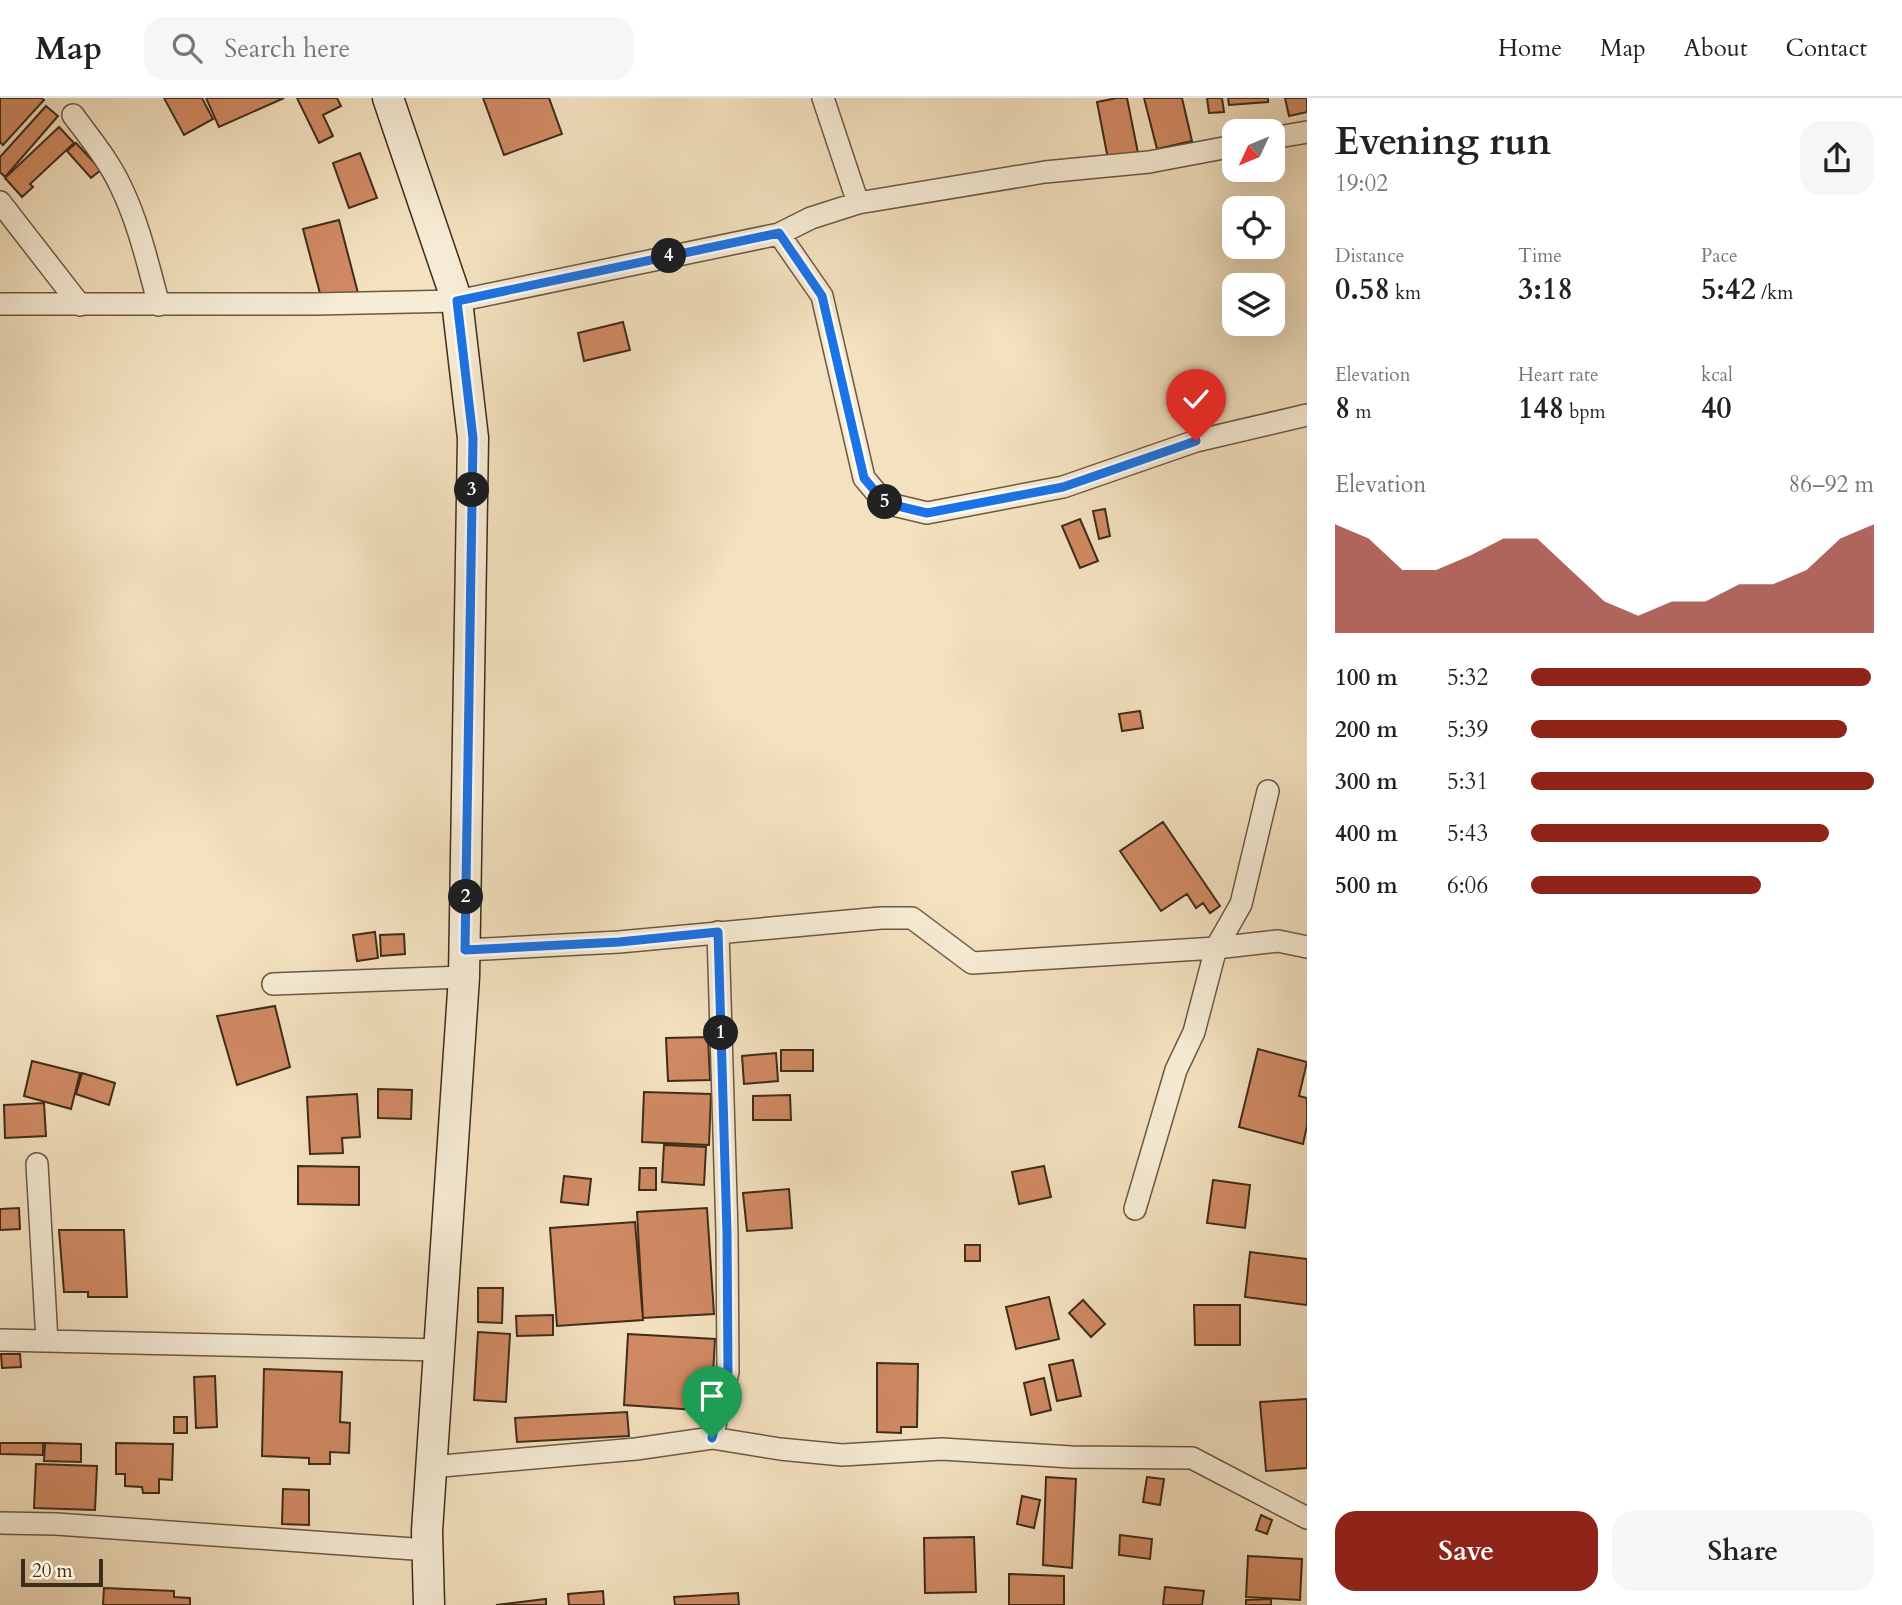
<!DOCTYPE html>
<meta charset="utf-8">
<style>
:root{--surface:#fff;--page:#f6f6f6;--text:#222;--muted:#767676;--line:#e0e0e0;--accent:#8f2418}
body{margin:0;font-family:Cardo,serif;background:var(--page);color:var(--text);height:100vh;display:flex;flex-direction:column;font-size:26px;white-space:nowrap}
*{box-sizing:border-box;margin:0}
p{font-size:23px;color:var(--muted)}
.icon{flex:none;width:38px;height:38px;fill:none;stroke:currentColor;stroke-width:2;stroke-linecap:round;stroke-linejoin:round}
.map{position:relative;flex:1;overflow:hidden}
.side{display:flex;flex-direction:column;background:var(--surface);width:595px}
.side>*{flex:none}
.needle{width:46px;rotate:226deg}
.controls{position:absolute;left:1222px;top:21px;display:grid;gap:14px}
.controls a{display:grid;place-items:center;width:63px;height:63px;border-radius:14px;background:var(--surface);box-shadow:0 7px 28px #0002;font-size:35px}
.scale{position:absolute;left:21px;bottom:18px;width:82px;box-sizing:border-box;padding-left:7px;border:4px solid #3e2c1a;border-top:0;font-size:19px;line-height:24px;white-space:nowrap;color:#3e2c1a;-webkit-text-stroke:5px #f7ecd5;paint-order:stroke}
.pin{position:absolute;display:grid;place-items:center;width:60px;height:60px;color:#fff;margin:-72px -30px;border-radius:50% 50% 50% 0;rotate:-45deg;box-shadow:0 0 7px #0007}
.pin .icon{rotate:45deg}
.km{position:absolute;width:35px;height:35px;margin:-18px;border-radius:50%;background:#222;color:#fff;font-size:19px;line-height:35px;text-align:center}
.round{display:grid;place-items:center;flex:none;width:74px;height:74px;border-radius:21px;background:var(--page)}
.head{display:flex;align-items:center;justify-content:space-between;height:119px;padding:0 28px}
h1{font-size:38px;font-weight:700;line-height:52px}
.stats{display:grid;grid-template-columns:repeat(3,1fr);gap:10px;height:119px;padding:7px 28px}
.stats div{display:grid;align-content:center}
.stats b{font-size:30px;font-weight:700}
.stats small{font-size:19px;font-weight:400}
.stats p{font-size:19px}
.chart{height:196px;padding:14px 28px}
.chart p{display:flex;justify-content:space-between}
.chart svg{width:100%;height:126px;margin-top:7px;fill:var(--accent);opacity:.7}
.action{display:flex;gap:14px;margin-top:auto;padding:14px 28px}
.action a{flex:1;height:80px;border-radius:21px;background:var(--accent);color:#fff;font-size:28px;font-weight:700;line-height:80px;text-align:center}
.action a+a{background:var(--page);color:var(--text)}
ul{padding:0 28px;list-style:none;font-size:23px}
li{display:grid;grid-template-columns:112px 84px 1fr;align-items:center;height:52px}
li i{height:18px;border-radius:9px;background:var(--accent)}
header{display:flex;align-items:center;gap:42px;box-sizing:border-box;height:98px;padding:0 35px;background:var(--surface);border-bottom:2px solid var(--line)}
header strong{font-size:33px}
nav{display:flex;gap:38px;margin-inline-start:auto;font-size:24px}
.search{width:490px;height:63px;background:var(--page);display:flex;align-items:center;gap:18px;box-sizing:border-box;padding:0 24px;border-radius:21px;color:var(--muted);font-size:26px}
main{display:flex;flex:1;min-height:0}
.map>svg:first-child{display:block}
.building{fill:#d18a64;stroke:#3e2c1a;stroke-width:2}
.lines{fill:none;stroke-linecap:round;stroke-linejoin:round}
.street-casing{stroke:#6b5943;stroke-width:24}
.secondary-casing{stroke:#3e2c1a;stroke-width:33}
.street{stroke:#f7ecd5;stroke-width:21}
.secondary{stroke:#f7ecd5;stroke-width:30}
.route-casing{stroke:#fff;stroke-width:14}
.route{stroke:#1a73e8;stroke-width:9}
</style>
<header>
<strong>Map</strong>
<div class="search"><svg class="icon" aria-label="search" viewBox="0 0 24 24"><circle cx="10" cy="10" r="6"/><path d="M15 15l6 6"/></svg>Search here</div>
<nav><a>Home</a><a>Map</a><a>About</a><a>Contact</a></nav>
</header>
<main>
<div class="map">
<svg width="1307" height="1507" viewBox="0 0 1307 1507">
<rect width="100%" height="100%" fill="#f3e1bf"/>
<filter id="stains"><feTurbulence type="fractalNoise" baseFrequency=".00286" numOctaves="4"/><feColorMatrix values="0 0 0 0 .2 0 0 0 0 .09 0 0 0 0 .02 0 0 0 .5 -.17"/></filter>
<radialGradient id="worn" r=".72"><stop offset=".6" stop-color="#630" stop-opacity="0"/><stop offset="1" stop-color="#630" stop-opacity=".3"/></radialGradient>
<path class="building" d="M0,0h41l3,2 -41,45 -3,-3z
M164,0h38l11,21 -29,16z
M206,0h78l-65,29z
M297,0h40l4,8 -18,9 10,21 -14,7z
M483,0h66l13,36 -58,21z
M1117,0h10l11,55 -30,6 -11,-57z
M1144,0h38l10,43 -35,8z
M1207,0h15l2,14 -15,1z
M1228,0h40v4l-39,3z
M1285,0h22v14l-18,4z
M46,8l12,10 -53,61 -5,-5v-15z
M59,29l15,16 -44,41 3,3 -11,10 -17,-19z
M76,45l25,27 -10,8 -24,-27z
M360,55l17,45 -28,10 -16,-45z
M339,122l19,73 -36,8 -19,-72z
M623,224l7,28 -46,11 -6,-28z
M1105,411l5,27 -11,3 -6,-28z
M1080,421l18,42 -18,7 -18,-42z
M1140,613l3,17 -21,3 -3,-17z
M1163,724l57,84 -10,7 -7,-10 -7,5 -9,-14 -26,17 -41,-60z
M375,834l3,26 -21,3 -4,-26z
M404,836l1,20 -24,2 -1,-21z
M275,908l15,61 -53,18 -20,-69z
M708,939l2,43 -42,1 -2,-43z
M1258,951l49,13 -8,34 8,2v28l-4,18 -64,-17z
M781,952h32v21h-32z
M776,955l2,28 -34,3 -2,-28z
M32,963l48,12 -9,36 -47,-13z
M82,975l33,10 -6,22 -33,-11z
M378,991l34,1 -1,29 -33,-1z
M644,994l67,2 -2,51 -67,-3z
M357,996l3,43 -18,1 1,15 -33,1 -3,-57z
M790,997l1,25h-38v-24z
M44,1005l2,33 -41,2 -1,-33z
M664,1047l42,2 -2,38 -42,-3z
M298,1068l61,1v38l-61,-1z
M1044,1068l7,31 -32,7 -7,-32z
M640,1070h16v22h-17z
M564,1078l27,3 -3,26 -27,-3z
M1213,1082l37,5 -5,43 -38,-5z
M789,1091l3,39 -45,3 -4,-38z
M19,1110l1,21 -20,1v-21z
M707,1110l7,106 -71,4 -6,-106z
M635,1124l8,98 -86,6 -7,-98z
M59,1132h65l3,67h-39v-5h-24z
M965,1147h15v16h-15z
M1250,1154l57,7v46l-62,-8z
M478,1190h25l-1,35 -24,-1z
M1049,1199l10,42 -43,10 -10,-42z
M1083,1202l22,24 -14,13 -22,-24z
M1194,1207h46v40h-45z
M553,1217v20l-36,1 -1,-20z
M478,1234l32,2 -4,68 -32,-2z
M628,1236l87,5 -4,72 -87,-6z
M1,1256h19l1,13 -19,1z
M1073,1262l8,36 -24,5 -8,-36z
M877,1265l41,1 -1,63h-16v6l-24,-1z
M264,1271l78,3 -2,50 10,1 -1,30 -19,-1v12h-21v-6l-47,-2z
M215,1278l2,51 -21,1 -2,-51z
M1044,1280l7,32 -20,5 -7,-32z
M1307,1301v69l-41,3 -6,-69z
M627,1314l2,24 -112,6 -2,-24z
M174,1319h13v16h-13z
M0,1345h43v12l-43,-1z
M45,1345l36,1v18l-37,-1z
M116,1345l57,1 -1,36 -13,-1v14h-16l-1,-6 -17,-1v-12h-9z
M36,1366l61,2 -2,44 -61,-2z
M1046,1379l30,2 -4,89 -29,-3z
M1147,1379l17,2 -4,26 -17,-3z
M283,1391l26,1v35l-27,-1z
M1022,1398l18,4 -6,28 -17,-4z
M1261,1417l11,5 -5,14 -11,-4z
M1120,1437l32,4 -2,20 -31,-4z
M974,1439l2,55 -51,1 -1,-55z
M1248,1458l54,3 -2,41 -54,-3z
M1009,1476l55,2v29h-55z
M1165,1489l39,4 -2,14h-39z
M104,1490l70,3v6l16,1v7h-87z
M603,1493l1,14h-35l-1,-11z
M738,1495l1,12h-64l-1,-8z
M546,1501v6h-50z
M1271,1501v6h-25v-5z"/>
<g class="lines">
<defs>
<path id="street" d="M823,0l35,105
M73,17c17,23 36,46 48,72 18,37 27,78 38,118
M1272,40l35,-6
M0,104l80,103
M779,136l43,62 42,182 21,25 42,10 136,-26 133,-46 111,-26
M0,206h315l142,-3 322,-67 32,-16 47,-15 187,-31 104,-10 85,-16
M465,852l154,-8 262,-24h31l60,45 244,-15 62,-7 29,6
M273,886l191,-7
M37,1066l10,177
M1135,1111l41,-139 18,-38 22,-84 25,-44 27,-113
M0,1242l439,10
M712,1340l16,-66 -1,-139 -9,-301
M431,1369l205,-18 76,-11 68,11 62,6 100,-6 129,8 121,1 115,60
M0,1425l56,1 372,26"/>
<path id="secondary" d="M388,0l69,203 16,137 -9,539 -37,554 2,74"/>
</defs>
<use href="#street" class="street-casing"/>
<use href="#secondary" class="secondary-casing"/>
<use href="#street" class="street"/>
<use href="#secondary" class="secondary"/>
</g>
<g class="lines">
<defs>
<path id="route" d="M712,1340l16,-66 -1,-139 -9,-301 -99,10 -154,8 8,-512 -16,-137 322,-68 43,63 42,182 21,25 42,10 136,-26 133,-46"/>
</defs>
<use href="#route" class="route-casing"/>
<use href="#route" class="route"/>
</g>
<rect width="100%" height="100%" filter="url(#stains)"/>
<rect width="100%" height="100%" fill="url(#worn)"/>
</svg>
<div class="controls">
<a><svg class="needle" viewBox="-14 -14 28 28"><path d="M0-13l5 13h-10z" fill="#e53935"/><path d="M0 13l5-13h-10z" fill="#767676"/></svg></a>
<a><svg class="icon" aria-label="locate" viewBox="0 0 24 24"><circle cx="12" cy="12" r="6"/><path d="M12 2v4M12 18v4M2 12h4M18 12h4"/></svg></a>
<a><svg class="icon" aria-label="layers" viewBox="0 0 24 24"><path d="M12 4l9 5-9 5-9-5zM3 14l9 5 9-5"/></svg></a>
</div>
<div class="scale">20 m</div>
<div class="pin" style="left:712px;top:1340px;background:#1e9e55"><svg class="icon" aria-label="arrive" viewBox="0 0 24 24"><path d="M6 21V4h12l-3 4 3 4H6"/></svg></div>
<div class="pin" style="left:1196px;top:343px;background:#d93025"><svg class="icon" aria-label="check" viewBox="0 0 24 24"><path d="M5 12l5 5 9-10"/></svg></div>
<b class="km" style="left:721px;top:935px">1</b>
<b class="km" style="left:466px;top:799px">2</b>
<b class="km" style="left:472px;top:392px">3</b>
<b class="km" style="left:669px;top:158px">4</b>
<b class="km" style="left:885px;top:404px">5</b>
</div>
<section class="side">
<div class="head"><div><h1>Evening run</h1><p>19:02</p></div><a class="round"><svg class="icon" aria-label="share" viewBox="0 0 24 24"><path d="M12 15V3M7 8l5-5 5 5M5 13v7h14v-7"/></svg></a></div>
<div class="stats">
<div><p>Distance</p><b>0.58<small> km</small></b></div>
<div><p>Time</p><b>3:18</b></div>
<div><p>Pace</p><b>5:42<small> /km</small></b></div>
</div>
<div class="stats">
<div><p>Elevation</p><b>8<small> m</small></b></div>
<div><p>Heart rate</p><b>148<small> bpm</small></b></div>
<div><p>kcal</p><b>40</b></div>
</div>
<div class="chart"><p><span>Elevation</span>86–92 m</p>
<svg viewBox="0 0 160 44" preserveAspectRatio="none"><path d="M0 44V6L10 11L20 22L30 22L40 17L50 11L60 11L70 22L80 33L90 38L100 33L110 33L120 27L130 27L140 22L150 11L160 6V44z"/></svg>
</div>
<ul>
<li><b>100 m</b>5:32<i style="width:99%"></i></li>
<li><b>200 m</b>5:39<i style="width:92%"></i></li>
<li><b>300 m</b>5:31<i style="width:100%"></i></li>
<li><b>400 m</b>5:43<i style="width:87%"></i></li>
<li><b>500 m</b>6:06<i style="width:67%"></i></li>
</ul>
<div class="action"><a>Save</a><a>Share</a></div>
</section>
</main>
